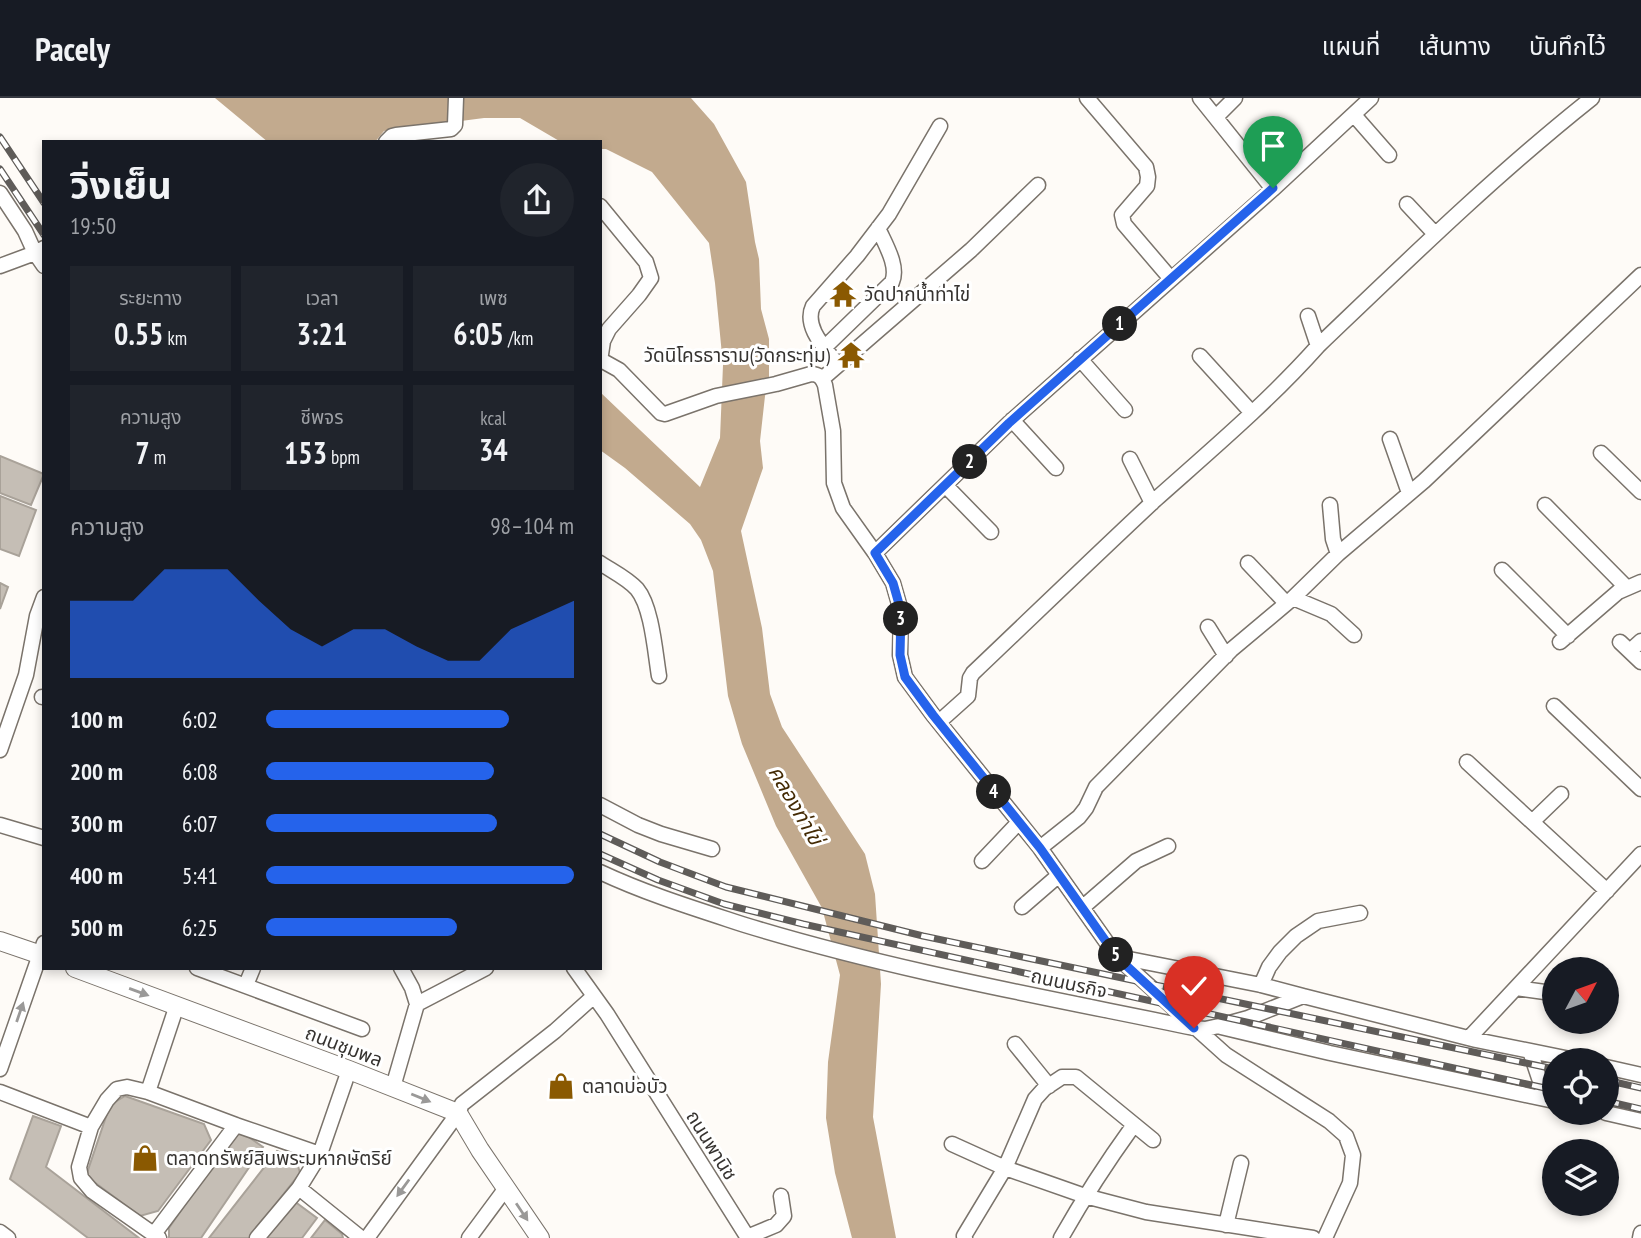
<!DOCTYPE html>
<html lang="th">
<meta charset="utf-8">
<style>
:root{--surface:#171b24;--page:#20242c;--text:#f1f3f6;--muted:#9ea1a6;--line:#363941;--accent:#2563eb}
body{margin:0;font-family:"PT Sans Narrow","Noto Sans Thai",sans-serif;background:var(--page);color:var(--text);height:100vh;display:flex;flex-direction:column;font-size:26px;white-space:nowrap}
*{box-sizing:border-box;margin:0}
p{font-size:23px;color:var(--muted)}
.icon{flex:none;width:38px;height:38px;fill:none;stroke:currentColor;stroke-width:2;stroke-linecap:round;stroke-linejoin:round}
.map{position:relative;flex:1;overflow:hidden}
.details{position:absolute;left:42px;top:42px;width:560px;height:830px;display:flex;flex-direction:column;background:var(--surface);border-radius:0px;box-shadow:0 4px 10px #0003}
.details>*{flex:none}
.needle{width:46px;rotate:49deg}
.tools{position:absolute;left:1542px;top:859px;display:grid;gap:14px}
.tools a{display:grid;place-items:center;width:77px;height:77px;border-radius:50%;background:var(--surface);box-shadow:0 4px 10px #0003;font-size:35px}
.pin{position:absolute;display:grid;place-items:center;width:60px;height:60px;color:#fff;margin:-72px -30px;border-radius:50% 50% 50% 0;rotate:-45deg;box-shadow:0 0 7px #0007}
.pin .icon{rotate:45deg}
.km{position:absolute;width:35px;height:35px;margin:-18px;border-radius:50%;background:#222;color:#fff;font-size:19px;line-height:35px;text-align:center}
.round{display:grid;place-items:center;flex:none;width:74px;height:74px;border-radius:37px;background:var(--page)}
.overview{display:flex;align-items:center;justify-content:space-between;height:119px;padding:0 28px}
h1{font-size:38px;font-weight:700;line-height:52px}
.figures{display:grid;grid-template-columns:repeat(3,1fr);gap:10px;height:119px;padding:7px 28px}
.figures div{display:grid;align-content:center;border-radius:0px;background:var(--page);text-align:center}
.figures b{font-size:30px;font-weight:700}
.figures small{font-size:19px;font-weight:400}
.figures p{font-size:19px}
.chart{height:196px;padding:14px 28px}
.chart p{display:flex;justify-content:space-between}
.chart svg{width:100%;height:126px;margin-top:7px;fill:var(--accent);opacity:.7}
ul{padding:0 28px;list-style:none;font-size:23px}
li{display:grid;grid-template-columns:112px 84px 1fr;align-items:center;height:52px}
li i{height:18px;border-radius:9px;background:var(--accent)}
header{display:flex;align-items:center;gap:42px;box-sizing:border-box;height:98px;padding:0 35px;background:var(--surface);border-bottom:2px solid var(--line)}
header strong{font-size:33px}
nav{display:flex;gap:38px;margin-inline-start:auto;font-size:24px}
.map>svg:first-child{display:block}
.water{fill:#c2aa8e}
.building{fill:#c5beb5;stroke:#a9a299;stroke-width:2}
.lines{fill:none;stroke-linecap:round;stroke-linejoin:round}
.minor-casing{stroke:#7a736b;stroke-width:17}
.major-casing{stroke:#7a736b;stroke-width:20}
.minor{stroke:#fff;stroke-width:14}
.major{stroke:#fff;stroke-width:18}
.rail-casing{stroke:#5f5c59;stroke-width:7}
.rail{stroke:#fff;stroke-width:4.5;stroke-dasharray:13;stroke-linecap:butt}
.oneway{fill:#9a9998}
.route-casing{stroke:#fff;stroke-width:14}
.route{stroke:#2563eb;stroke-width:9}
.labels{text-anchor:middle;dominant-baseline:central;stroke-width:6;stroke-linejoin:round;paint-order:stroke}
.poi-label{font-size:19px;fill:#363330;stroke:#fff;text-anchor:start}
.street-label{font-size:19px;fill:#363330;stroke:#fff}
.water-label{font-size:21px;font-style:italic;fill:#432a04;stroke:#fff}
</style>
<header>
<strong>Pacely</strong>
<nav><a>แผนที่</a><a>เส้นทาง</a><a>บันทึกไว้</a></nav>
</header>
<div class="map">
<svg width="1641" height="1140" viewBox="0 0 1641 1140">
<rect width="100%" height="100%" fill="#fefbf7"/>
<path class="water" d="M215,0h476l23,26 32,58 9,60 4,17 2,50 8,30v42l-4,15 -5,45 3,27 -22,63 21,97 8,66 12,33 83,127 10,40 6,90 -8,133 23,121h-44l-17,-65 -9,-55 2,-56 12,-87 -18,-67 -46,-82 -34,-82 -14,-48 -15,-125 -12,-31 -11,-16 -65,-56 -25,-18v-58l100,95 20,-49 3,-73 -8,-82 -6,-40 -57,-71 -46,-23h-6v-7h-39l-41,-24h-36l-100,13 -9,11h-107z"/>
<path class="building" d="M0,358l44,18 -13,31 -31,-12z
M0,398l36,14 -17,46 -19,-7z
M0,485l8,4 -8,22z
M125,998l79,28 7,16 -53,71 -18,5 -54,-40 24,-71z
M33,1018l28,10 -15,41 93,71h-51l-78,-59z
M237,1031l26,18 -62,91h-32v-10z
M277,1053l19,8 4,14 -51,65h-40z
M294,1103l23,17 -15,20h-36z
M325,1122l17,14 1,4h-32z"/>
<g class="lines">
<defs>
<path id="minor" d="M1087,0l59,69 2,10 -1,9 -25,29 2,9 47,55
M1200,0l73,91
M1354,17l35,40
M1216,19l19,-19
M386,44l6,-6 4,-1 55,-6 4,-4 1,-27
M0,95l25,38 10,22 9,-5
M1407,106l28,30
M600,108l46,56 5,16 -12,17 -30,34 -6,12 -3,20
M0,168l35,-13 9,13
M1308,218l10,30
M825,249l67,-65c7,-16 -7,-38 -14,-54
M1200,258l52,57
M1080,261l45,51
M601,262l18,10 42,43 4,1 51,-18 60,-12 35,-10c8,0 11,4 14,11l8,46 1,52 9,25 32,45 18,30 8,28 -1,44 5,22 28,38 107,133 77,109 109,98 103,66 17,15 7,19 -3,28 -25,55
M838,267c-12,-16 -35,-38 -25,-59l44,-50 32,-42 51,-88
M822,281l149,-129 67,-65
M1012,322l44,48
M1390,341l19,54
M1601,355l40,39
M1130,361l22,44
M946,388l45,46
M1330,407l3,34 5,15
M1545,407l82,83
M875,455l134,-130 264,-234 98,-91
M600,465c12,8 27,15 37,26 15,18 18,63 22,87
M1248,465l38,40
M1502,472l66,66
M1293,500l38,16 23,21
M1208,529l18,29
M1560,544l58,-50 23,-10
M1620,544l21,20
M1630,553l11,-10
M42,599h2
M1554,608l87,83
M939,624l29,-26 2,-18 3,-5c61,-58 121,-116 182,-173 56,-50 113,-98 163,-154 89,-85 177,-171 274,-248
M0,652l26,-75 11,-59 7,-19
M1467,664l140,129
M600,707l38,20 23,9 51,15
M1533,723l28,-27
M0,727l44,13
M1040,750l39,-31 7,-9 10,-21 135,-137 62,-52 45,-44 86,-73 217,-206
M982,763l36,-38
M600,774c47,22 96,37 145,53 147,45 299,72 449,103l11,1 14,-3 29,-8 55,-22 173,44 99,20
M1022,809l37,-32
M1083,809l53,-46 32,-15
M1119,859l142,28 42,11
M197,870l165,61
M574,870l33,46 141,224
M246,887l7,-17
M1261,887l8,-18 11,-15 16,-16 22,-15 42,-8
M1516,890l36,5
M417,906l69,-36
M1221,929l109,26 224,48
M1469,940l172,-184
M1015,946l34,42
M1530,953l13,39 11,7
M1606,969l35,8
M0,971l44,-126
M393,989l24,-83 -5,-16 -11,-20
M0,994l91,35
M148,994l29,-87
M1606,1015l35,8
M952,1046l53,24 80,28 61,16 167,26
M299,1090l62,50
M1226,1127l15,-62
M0,1134l8,6
M154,1136l82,-109
M747,1139l29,-12 8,-9 -3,-20
M159,1140l-67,-47 -11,-13 -2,-11 12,-40 16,-27 10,-11 10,-2 21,5 88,33 84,29
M257,1140l42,-50 21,-34 29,-84
M367,1140l91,-125 4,-9 93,-73 39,-35
M469,1140l37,-50
M965,1140l-1,-2 41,-68 30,-69 9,-10 18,-12h14l77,63
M1061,1140c22,-39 46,-76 72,-112
M1640,1140l1,-5"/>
<path id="major" d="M0,843l44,15
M75,870l274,102 109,43 22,37 60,88"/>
</defs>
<use href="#minor" class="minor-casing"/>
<use href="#major" class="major-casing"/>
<use href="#minor" class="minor"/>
<use href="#major" class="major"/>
<defs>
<path id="rail" d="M0,39l44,66
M0,71l44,66
M600,736l60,28 66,25 197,49 631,133
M600,756l58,26 66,24 79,20 751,166
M1606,982l35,8
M1606,1003l35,8"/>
</defs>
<use href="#rail" class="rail-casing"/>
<use href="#rail" class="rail"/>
</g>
<defs><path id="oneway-solid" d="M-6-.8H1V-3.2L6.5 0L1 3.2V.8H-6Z" transform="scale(1.75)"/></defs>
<g class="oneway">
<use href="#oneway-solid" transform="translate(139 894) rotate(20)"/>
<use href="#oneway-solid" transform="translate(20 914) rotate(-71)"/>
<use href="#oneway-solid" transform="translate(421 1000) rotate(22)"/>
<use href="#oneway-solid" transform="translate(403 1090) rotate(126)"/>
<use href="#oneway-solid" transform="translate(522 1114) rotate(56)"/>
</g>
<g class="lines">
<defs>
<path id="route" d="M1194,930l-77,-71 -77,-109 -107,-133 -28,-38 -5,-22 1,-44 -8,-28 -18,-30 134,-130 264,-235"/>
</defs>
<use href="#route" class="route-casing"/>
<use href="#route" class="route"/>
</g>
<defs>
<symbol id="temple-bare" viewBox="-9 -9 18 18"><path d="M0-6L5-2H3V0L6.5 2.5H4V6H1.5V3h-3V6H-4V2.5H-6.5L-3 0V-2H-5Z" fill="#8a5901" stroke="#fff" stroke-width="2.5" paint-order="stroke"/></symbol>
<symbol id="shop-bare" viewBox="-9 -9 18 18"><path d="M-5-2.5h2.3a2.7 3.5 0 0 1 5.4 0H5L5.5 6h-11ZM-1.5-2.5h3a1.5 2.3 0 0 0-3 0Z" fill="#8a5901" stroke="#fff" stroke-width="2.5" paint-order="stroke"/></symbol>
</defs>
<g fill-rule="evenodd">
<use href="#temple-bare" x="824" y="177" width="38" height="38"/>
<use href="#temple-bare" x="832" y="238" width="38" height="38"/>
<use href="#shop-bare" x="542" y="969" width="38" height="38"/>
<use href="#shop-bare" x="126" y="1041" width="38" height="38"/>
</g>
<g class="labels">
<g class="poi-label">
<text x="864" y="196">วัดปากน้ำท่าไข่</text>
<text x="830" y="257" text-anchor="end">วัดนิโครธาราม(วัดกระทุ่ม)</text>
<text x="582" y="988">ตลาดบ่อบัว</text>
<text x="166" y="1060">ตลาดทรัพย์สินพระมหากษัตริย์</text>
</g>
<g class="street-label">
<text transform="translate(1069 885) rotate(12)">ถนนนรกิจ</text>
<text transform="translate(344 948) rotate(21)">ถนนชุมพล</text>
<text transform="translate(712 1047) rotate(58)">ถนนพานิช</text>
</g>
<g class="water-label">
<text transform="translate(796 707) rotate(60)">คลองท่าไข่</text>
</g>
</g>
</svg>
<div class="tools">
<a><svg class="needle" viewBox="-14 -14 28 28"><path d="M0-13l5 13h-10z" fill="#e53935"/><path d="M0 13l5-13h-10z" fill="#9ea1a6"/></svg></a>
<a><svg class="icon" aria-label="locate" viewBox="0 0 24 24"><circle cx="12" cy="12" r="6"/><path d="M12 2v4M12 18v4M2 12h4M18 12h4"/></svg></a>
<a><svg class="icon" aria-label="layers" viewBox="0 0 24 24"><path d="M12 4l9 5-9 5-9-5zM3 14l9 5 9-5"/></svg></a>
</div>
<div class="pin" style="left:1273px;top:90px;background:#1e9e55"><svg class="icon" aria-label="arrive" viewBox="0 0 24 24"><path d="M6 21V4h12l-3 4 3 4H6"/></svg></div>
<div class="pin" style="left:1194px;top:930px;background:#d93025"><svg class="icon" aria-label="check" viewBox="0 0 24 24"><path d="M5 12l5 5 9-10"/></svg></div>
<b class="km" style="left:1120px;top:226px">1</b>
<b class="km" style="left:970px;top:364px">2</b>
<b class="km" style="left:901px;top:521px">3</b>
<b class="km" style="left:994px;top:694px">4</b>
<b class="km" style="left:1116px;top:857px">5</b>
<section class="details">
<div class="overview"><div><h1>วิ่งเย็น</h1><p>19:50</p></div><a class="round"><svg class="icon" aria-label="share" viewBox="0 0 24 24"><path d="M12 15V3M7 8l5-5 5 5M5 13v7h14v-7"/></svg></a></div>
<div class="figures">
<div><p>ระยะทาง</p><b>0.55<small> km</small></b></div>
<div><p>เวลา</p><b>3:21</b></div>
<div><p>เพซ</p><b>6:05<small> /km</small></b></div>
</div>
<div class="figures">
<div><p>ความสูง</p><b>7<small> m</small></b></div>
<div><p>ชีพจร</p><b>153<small> bpm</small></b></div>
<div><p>kcal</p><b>34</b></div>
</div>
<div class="chart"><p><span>ความสูง</span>98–104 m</p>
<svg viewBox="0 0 160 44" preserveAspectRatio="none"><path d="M0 44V17L10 17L20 17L30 6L40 6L50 6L60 17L70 27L80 33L90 27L100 27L110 33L120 38L130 38L140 27L150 22L160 17V44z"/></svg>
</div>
<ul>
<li><b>100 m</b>6:02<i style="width:79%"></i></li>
<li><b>200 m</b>6:08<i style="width:74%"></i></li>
<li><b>300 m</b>6:07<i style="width:75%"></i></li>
<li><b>400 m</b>5:41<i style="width:100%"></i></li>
<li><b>500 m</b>6:25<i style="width:62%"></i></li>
</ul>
</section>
</div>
